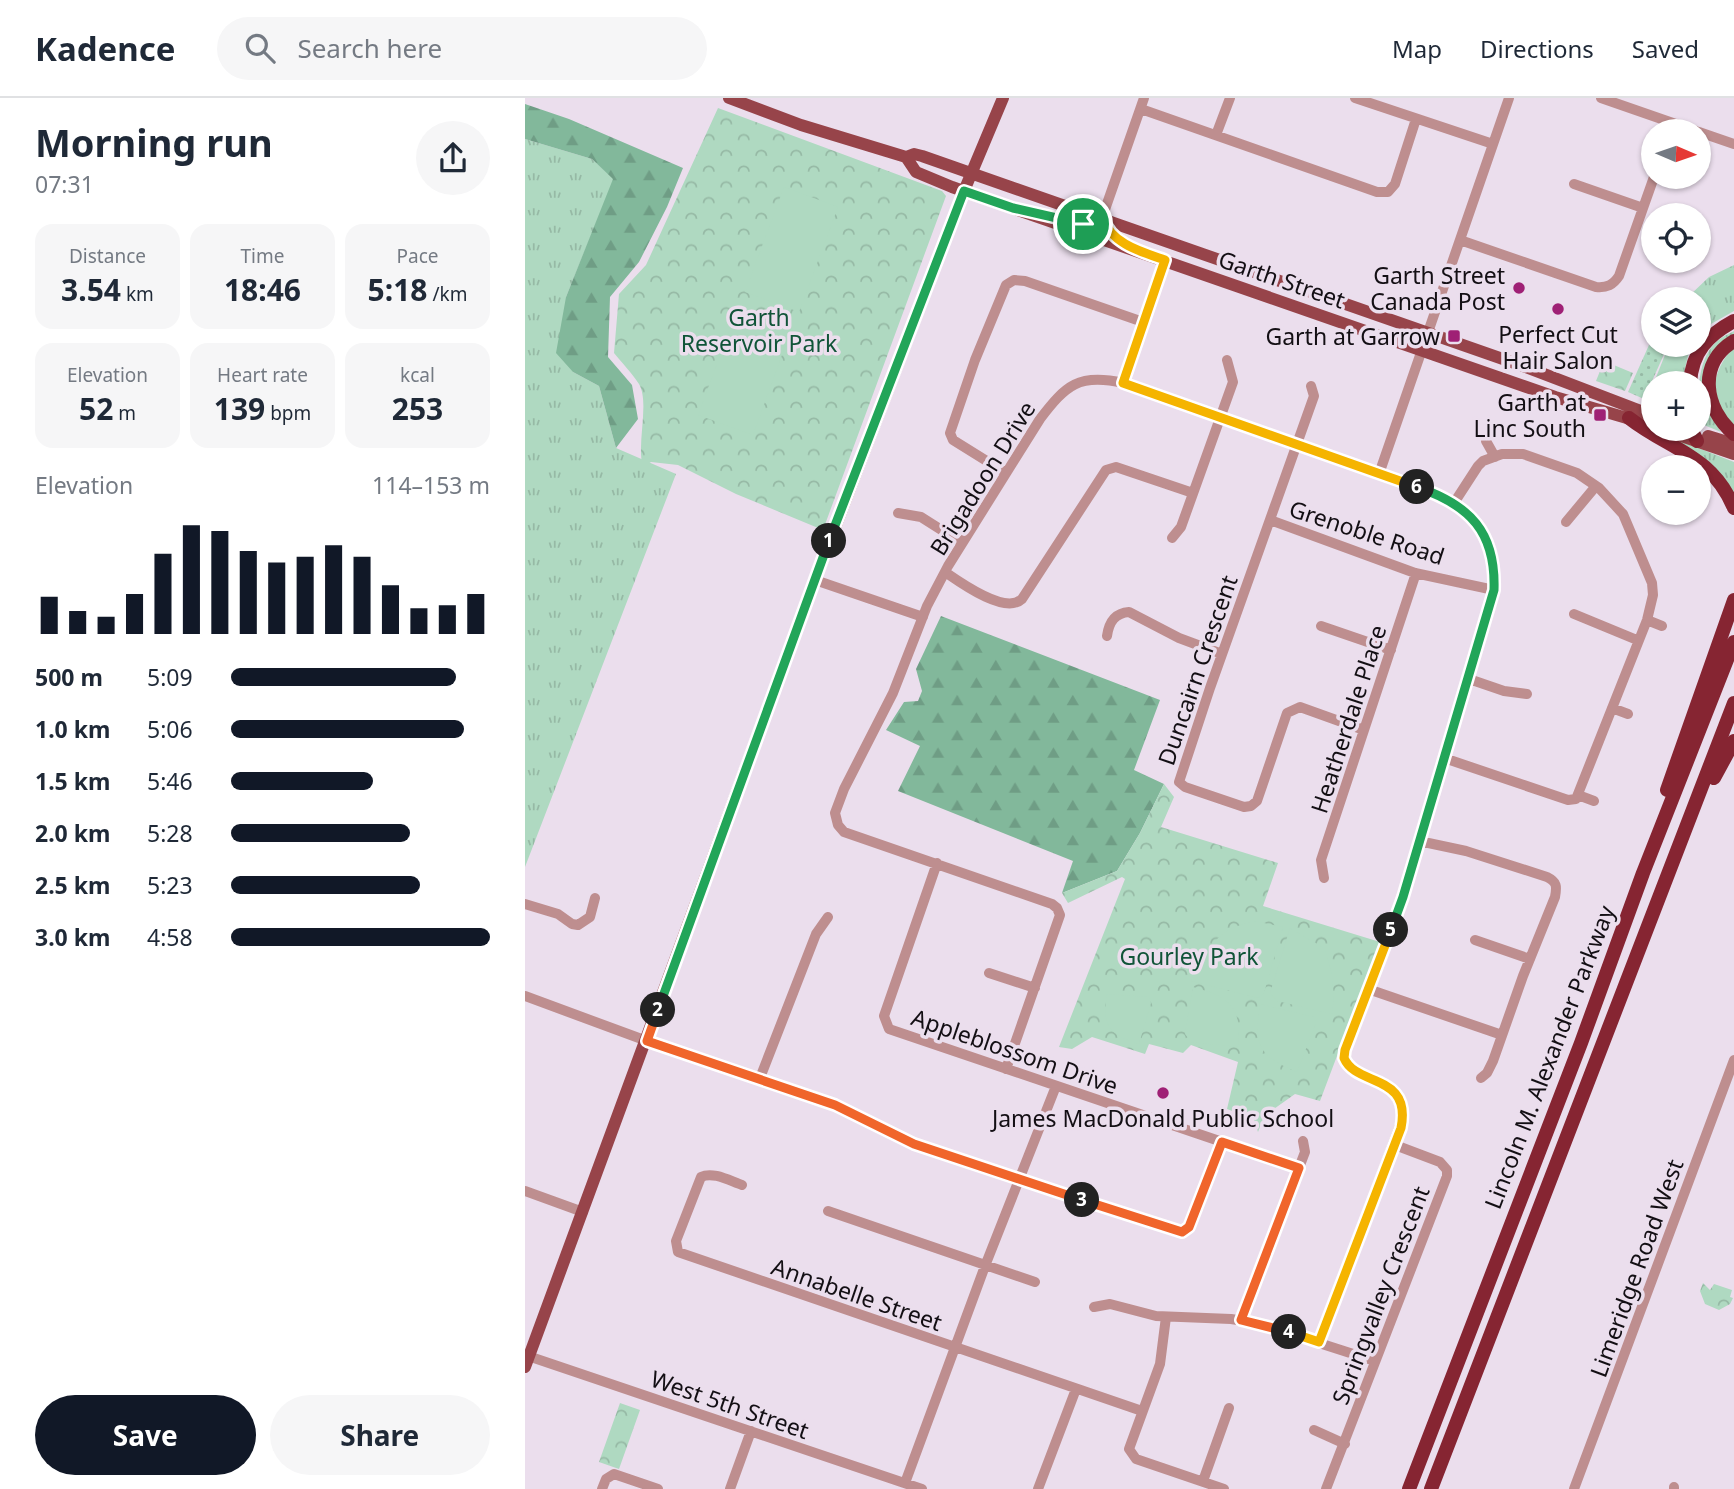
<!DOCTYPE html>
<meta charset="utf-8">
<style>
:root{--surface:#fff;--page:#f6f6f7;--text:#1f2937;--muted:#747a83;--line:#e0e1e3;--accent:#111827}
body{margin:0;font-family:"Noto Sans",sans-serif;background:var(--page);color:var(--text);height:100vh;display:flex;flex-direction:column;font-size:26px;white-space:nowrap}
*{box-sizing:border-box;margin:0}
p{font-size:23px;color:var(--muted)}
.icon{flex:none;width:38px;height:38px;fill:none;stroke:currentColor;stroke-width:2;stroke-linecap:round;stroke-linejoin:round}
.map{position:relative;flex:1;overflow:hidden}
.side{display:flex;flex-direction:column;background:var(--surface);width:525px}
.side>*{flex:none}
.needle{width:46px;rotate:92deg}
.buttons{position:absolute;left:1116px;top:21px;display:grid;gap:14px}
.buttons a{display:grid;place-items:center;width:70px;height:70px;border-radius:50%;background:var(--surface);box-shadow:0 2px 5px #0004;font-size:35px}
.pin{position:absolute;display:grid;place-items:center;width:60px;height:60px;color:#fff;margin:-30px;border:4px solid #fff;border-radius:50%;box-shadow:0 2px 7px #0007}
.km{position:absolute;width:35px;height:35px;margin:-18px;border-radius:50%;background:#222;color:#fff;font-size:19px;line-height:35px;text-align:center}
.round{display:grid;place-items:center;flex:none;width:74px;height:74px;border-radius:37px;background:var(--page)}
.overview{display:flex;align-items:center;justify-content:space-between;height:119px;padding:0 35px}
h1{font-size:38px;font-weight:700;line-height:52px}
.metrics{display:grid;grid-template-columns:repeat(3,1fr);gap:10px;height:119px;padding:7px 35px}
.metrics div{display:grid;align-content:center;border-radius:18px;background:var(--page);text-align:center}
.metrics b{font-size:30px;font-weight:700}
.metrics small{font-size:19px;font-weight:400}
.metrics p{font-size:19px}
.chart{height:196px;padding:14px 35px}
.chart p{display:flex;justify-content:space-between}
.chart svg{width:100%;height:126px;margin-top:7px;stroke:var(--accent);stroke-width:6}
.primary-button{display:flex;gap:14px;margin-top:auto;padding:14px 35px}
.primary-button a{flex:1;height:80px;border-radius:42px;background:var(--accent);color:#fff;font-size:28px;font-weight:700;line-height:80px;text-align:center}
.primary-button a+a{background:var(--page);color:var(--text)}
ul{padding:0 35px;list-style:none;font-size:23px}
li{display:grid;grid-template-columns:112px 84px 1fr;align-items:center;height:52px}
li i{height:18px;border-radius:9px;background:var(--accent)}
header{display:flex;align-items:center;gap:42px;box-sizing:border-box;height:98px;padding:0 35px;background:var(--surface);border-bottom:2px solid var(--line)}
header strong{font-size:33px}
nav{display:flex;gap:38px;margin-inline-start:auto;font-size:24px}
.search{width:490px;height:63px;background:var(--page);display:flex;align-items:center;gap:18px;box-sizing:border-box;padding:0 24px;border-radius:38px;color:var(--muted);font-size:26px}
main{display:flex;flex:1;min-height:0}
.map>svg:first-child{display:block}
.grass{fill:url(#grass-tufts)}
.forest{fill:url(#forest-firs)}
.park{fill:url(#park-crowns)}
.garden{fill:url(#garden-dots)}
.pitch{fill:#afd9c1}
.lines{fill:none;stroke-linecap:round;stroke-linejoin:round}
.minor{stroke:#be8e8f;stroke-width:10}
.major{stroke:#97444a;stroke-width:12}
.highway{stroke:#862532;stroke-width:14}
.split-1-casing{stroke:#fff;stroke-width:14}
.split-2-casing{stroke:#fff;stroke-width:14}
.split-3-casing{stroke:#fff;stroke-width:14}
.split-4-casing{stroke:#fff;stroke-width:14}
.split-5-casing{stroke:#fff;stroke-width:14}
.split-6-casing{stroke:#fff;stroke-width:14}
.split-7-casing{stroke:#fff;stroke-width:14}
.split-1{stroke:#22a559;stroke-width:9}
.split-2{stroke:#22a559;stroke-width:9}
.split-3{stroke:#f0652b;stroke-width:9}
.split-4{stroke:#f0652b;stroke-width:9}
.split-5{stroke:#f5b400;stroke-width:9}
.split-6{stroke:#22a559;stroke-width:9}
.split-7{stroke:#f5b400;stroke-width:9}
.poi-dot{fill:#9f2075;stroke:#ebdeed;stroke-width:2.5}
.labels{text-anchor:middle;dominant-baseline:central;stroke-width:7;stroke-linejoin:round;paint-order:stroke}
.poi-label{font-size:23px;fill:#130f14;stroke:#ebdeed;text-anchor:end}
.street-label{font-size:23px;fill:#130f14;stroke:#ebdeed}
.park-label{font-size:23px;fill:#105438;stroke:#ebdeed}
</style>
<header>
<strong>Kadence</strong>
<div class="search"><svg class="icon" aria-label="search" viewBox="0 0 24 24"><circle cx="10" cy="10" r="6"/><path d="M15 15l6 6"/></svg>Search here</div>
<nav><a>Map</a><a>Directions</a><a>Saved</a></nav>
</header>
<main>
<section class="side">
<div class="overview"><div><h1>Morning run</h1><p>07:31</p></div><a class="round"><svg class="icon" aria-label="share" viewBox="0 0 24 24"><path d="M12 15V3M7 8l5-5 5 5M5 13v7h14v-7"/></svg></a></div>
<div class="metrics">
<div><p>Distance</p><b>3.54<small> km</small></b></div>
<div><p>Time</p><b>18:46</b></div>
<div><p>Pace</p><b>5:18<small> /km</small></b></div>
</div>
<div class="metrics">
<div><p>Elevation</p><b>52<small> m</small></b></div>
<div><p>Heart rate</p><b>139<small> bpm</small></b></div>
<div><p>kcal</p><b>253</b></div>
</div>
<div class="chart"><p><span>Elevation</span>114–153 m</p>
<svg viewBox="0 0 160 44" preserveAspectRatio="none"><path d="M5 44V31M15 44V36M25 44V38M35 44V30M45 44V16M55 44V6M65 44V8M75 44V15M85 44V19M95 44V17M105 44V13M115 44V17M125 44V27M135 44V35M145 44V34M155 44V30"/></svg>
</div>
<ul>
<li><b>500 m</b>5:09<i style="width:87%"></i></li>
<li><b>1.0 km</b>5:06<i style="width:90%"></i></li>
<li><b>1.5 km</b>5:46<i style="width:55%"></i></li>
<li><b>2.0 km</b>5:28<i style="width:69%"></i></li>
<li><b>2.5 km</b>5:23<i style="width:73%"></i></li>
<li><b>3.0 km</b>4:58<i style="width:100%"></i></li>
</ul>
<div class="primary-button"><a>Save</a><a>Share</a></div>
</section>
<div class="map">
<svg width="1209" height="1391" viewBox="0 0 1209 1391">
<defs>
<pattern id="grass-tufts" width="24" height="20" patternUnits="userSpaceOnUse" patternTransform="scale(1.75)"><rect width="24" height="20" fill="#afd9c1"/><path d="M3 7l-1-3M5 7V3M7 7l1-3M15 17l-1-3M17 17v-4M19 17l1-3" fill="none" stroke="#96b9a5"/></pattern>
<pattern id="forest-firs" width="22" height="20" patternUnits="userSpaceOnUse" patternTransform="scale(1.75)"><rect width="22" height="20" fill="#82b89b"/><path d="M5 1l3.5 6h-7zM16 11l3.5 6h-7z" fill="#6f9d85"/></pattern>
<pattern id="park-crowns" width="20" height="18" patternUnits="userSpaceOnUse" patternTransform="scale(1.75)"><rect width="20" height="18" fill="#afd9c1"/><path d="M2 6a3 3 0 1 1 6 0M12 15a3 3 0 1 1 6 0" fill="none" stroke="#96b9a5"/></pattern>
<pattern id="garden-dots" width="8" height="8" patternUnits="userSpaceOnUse" patternTransform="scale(1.75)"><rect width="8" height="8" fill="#afd9c1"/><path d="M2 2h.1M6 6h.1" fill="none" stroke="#96b9a5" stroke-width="1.8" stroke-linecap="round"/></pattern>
</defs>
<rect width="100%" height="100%" fill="#ebdeed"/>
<path class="grass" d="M0,41l67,20 22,20 -48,118 7,75 26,14 17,62 60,26 -151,393z
M1209,167v46l-23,13 -12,14v-39h-11l1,-3 20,-19z
M1209,233v6l-20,14 -13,35 8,27 12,19 -22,-9c0,-27 -4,-58 16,-80 5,-5 13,-9 19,-12z
M1144,247h25l-5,6 -7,32h-28v22l-8,-3z
M1209,249v78c-28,-22 -23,-54 0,-78z
M1153,342l56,22v33z"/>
<path class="forest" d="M0,6l44,15 114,49 -16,39 -28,55 -29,35 -2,60 24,28 6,34 -22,29 -17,-62 -26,-14 -17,-19 10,-56 47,-118 -21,-20 -67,-20z
M416,518l219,84 -26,70 30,14 -24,49 -23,38 -55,22 11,-32 -175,-70 22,-45 -34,-16 18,-28 14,-1 4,-10 -6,-22z"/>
<path class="park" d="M193,10l224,83 4,5 -123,334 -87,-36 -58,-29 -27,-3 -8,5c-7,-23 7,-64 -4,-83 -7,-11 -17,-21 -25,-31l5,-59 27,-29z
M1079,263l29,12 -8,18 -29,-10z
M639,686l10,13 -13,30 117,36 -15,43 117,36 -60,159 -25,-7 -31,22 -6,16 -4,-13 -27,-10 11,-47 -47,-17 -8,8 -34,-9 -4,10 -53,-17 -20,12 -13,-2 66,-168 -3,-2 -54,26 -6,-10 55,-22 23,-38z
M1178,1185l7,7 4,-6 18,6 -2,7 3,1 -3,6 -11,6 -14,-6 -5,-13z
M95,1305l20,7 -21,59 -20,-7z"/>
<path class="garden" d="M1124,247l16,7 -21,47 -16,-7z"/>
<path class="pitch" d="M259,89l54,20 -39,105 -54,-20z
M212,212l54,20 -38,105 -55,-20z
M730,823l28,6 -19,66 -6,5 -67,-17c14,-32 27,-53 64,-60z
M765,830l34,20c8,23 12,42 8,66l-55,-13 -7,-8z
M668,889c37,10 49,19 45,60l-47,-5 -6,-8z
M582,896l42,3 2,6 -12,41c-31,-10 -37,-18 -32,-50z
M735,906l54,13 2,6 -19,49c-39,-17 -43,-25 -37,-68z"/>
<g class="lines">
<path class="minor" d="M830,0l138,46
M1076,0l95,33
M616,11l236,83h11l7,-8 21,-65
M1174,34l35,12
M691,37l14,-37
M1049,86l69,24
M577,120l42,-120
M935,142l136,47c11,1 17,-2 23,-11l35,-99
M598,285l42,-123
M786,288l3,10 -104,292 -31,94 6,5 59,20 7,-1 6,-5 30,-88 13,-6 64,23
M961,343l9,16
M481,375l-53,-33 -3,-7 25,-73 31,-75 8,-5 11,1 118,41
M854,376l130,-376
M373,415l23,4 41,26
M745,422l145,53 79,17
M1041,424l30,-36
M647,440l9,-11 52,-145 -6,-22
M420,474c16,11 60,43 77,27l84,-129 10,-3 77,26
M290,482l108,37
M1049,516l63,26
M1122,522l15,6
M796,528l70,24
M582,538c2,-14 8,-23 22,-24l50,26 43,16
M944,581l35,12 23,3
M1087,610l16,6
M919,660l124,42 8,-1 71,-179 6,-25 -1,-12 -29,-69 -24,-26 -22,-15 -54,-19h-21l-19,7 -5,5 -24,37
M1053,697l16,6
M894,743l47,10 81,26c10,5 10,9 8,20l-32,79 -30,85 -6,12 -6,5
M412,765l-53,153 5,13 410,139
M799,780l-3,-18 95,-287
M0,806l33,10 14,10 6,1 12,-8 5,-19
M950,842l55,19
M464,875l46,15
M843,891l134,46
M0,898l122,45 188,64 85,41 257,86h5l7,-5 33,-85
M481,971l54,-154 -3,-7 -5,-4 -208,-72 -6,-7 -3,-12 9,-24 49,-96 34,-87 21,-40 92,-147c26,-34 39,-46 83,-36l309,109c48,18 64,53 62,103l-91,302 -59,155c-1,30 58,18 58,68l-83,222
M235,980l56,-144 12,-17
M217,1087c-12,-4 -29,-14 -41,-8l-25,64 2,11 464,159
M0,1093l58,21
M303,1113l207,71
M569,1209l16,-3 46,12 75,3 26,4 118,38
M641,1219l-6,47 -31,85 7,10 88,30
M716,1222l64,-168 -2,-11
M0,1257l397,134
M789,1332l31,14
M678,1383l26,-73
M380,1385l80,-217 71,-180
M1149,1389v2
M77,1391l4,-10 8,-5 44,15
M205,1391l21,-58
M513,1391l38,-100
M801,1391l121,-313v-6l-7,-8 -45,-17
M1049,1391l160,-429"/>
<path class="major" d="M204,0l72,27 105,32 8,-3 8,2 604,211 128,49
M381,59l10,15 36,15 603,210 99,29
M544,122l21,5 12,-7 9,14 13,11
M1136,331l73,25
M1183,338l26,8
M0,1269l290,-787 149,-389 39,-93"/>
<path class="highway" d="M1209,243c-37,22 -30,68 0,93
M1165,285c2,-31 18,-48 44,-62
M1125,316l4,1
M1104,320c41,32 82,36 105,90
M1166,331l6,12
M1189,680l20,-37
M1142,692l67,-190
M884,1391l172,-446 62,-170 91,-231
M906,1391l303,-786"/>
</g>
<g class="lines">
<defs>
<path id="split-1" d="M304,443l135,-350 49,17 70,16"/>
<path id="split-2" d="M133,912l171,-469"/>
<path id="split-3" d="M133,912l-11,31 188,64 79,39 168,56"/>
<path id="split-4" d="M557,1102l100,32 7,-5 33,-85 77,26 -58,152 48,12"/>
<path id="split-5" d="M764,1234l30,10 82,-214c11,-55 -45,-41 -57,-70l1,-8 46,-120"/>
<path id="split-6" d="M866,832l12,-33 91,-307c2,-58 -24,-85 -77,-103"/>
<path id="split-7" d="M558,126l7,1 13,-7c8,26 39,34 62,42l-42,123 294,104"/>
</defs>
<use href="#split-1" class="split-1-casing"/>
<use href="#split-2" class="split-2-casing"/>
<use href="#split-3" class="split-3-casing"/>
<use href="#split-4" class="split-4-casing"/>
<use href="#split-5" class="split-5-casing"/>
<use href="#split-6" class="split-6-casing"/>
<use href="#split-7" class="split-7-casing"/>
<use href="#split-1" class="split-1"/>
<use href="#split-2" class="split-2"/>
<use href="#split-3" class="split-3"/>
<use href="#split-4" class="split-4"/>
<use href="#split-5" class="split-5"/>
<use href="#split-6" class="split-6"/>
<use href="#split-7" class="split-7"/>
</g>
<g class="poi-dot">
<circle cx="994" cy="190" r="7"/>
<circle cx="1033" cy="211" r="7"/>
<rect x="922" y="231" width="14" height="14" rx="3.5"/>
<rect x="1068" y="310" width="14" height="14" rx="3.5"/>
<circle cx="638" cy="995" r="7"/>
</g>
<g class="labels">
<g class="poi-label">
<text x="980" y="177">Garth Street<tspan x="980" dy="26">Canada Post</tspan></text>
<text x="1033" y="236" text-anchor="middle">Perfect Cut<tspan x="1033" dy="26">Hair Salon</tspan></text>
<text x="915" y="238">Garth at Garrow</text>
<text x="1061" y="304">Garth at<tspan x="1061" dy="26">Linc South</tspan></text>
<text x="638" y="1020" text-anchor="middle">James MacDonald Public School</text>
</g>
<g class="street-label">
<text transform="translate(757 181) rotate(19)">Garth Street</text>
<text transform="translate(457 380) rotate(-58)">Brigadoon Drive</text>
<text transform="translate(842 434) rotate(18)">Grenoble Road</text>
<text transform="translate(672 572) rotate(-71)">Duncairn Crescent</text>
<text transform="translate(823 621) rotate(-72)">Heatherdale Place</text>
<text transform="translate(490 953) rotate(19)">Appleblossom Drive</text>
<text transform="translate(1024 959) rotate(-69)">Lincoln M. Alexander Parkway</text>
<text transform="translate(1111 1170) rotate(-70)">Limeridge Road West</text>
<text transform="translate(332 1196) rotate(19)">Annabelle Street</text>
<text transform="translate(855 1197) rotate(-69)">Springvalley Crescent</text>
<text transform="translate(205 1306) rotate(19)">West 5th Street</text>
</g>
<g class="park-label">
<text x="234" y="219">Garth<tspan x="234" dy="26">Reservoir Park</tspan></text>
<text x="664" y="858">Gourley Park</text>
</g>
</g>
</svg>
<div class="buttons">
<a><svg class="needle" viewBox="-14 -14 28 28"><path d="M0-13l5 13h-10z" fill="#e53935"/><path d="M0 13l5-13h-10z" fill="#747a83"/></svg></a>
<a><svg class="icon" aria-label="locate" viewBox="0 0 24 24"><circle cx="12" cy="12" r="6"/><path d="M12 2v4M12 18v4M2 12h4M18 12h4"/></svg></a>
<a><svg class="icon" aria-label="layers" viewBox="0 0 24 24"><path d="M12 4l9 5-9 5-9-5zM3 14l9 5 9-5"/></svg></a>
<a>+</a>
<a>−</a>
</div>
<div class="pin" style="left:558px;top:126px;background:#1e9e55"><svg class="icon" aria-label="arrive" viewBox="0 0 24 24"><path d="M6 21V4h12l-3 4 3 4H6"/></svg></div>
<b class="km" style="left:304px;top:443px">1</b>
<b class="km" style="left:133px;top:912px">2</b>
<b class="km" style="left:557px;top:1102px">3</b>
<b class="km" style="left:764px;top:1234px">4</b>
<b class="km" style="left:866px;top:832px">5</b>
<b class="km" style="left:892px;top:389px">6</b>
</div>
</main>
